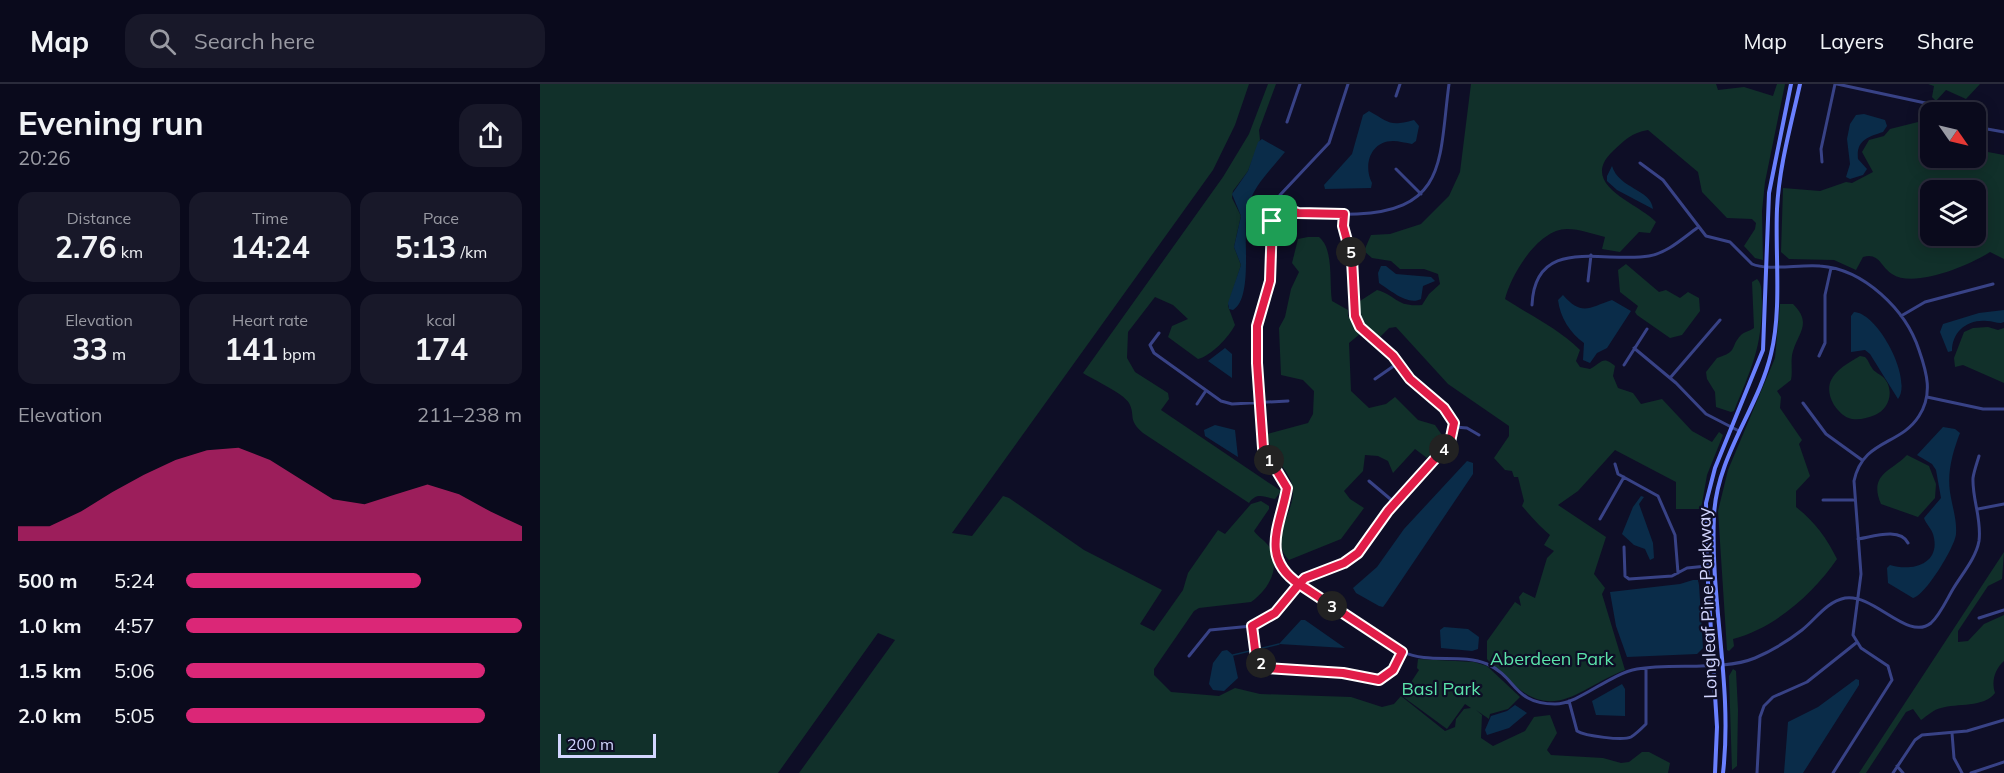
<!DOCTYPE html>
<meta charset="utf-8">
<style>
:root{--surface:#0a0a1c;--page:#181829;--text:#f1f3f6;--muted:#999aa3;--line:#2a2b3b;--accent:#db2777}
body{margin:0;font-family:Mulish,sans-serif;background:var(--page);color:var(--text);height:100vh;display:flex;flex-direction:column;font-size:22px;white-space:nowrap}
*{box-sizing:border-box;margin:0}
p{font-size:20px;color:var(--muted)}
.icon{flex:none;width:33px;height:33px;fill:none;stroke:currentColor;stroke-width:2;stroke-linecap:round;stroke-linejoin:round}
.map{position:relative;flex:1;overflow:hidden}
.sheet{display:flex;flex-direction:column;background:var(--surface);width:540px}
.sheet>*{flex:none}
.needle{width:39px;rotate:124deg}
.fabs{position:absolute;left:1380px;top:18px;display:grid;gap:12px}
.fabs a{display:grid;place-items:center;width:66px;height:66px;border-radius:12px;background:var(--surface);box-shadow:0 3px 15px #0003,0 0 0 2px var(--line);font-size:30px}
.scale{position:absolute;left:18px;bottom:15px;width:98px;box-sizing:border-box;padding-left:6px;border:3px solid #d3d6ff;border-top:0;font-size:16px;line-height:21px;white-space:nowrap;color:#d3d6ff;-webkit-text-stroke:4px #0e0e26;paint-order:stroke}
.pin{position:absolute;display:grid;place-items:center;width:51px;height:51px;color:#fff;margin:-26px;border-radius:12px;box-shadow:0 3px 9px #0006}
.km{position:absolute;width:30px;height:30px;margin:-15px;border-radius:50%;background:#222;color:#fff;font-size:16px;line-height:30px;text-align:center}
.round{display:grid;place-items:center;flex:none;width:63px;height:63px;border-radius:18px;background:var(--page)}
.head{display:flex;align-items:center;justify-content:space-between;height:102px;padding:0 18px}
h1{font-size:33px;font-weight:700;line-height:45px}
.figures{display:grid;grid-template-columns:repeat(3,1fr);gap:9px;height:102px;padding:6px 18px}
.figures div{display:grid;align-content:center;border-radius:15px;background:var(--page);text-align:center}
.figures b{font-size:30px;font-weight:700}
.figures small{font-size:16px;font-weight:400}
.figures p{font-size:16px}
.chart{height:168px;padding:12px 18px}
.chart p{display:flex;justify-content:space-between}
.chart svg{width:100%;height:108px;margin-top:6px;fill:var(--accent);opacity:.7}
ul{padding:0 18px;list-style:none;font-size:20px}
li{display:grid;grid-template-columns:96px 72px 1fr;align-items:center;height:45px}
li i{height:15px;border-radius:8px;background:var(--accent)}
header{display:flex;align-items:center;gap:36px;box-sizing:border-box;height:84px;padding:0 30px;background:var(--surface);border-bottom:2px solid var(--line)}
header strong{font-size:28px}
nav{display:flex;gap:33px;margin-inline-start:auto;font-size:21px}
.search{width:420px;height:54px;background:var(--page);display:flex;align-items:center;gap:15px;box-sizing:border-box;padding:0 21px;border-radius:18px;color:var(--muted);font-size:22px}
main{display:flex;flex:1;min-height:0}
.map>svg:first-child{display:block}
.green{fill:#11302a;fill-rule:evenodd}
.water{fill:#0a2c49}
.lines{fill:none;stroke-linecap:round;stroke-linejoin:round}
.stream{stroke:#0a2c49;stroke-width:1.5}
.minor{stroke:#384286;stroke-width:3}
.secondary{stroke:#6a80ff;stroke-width:4}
.route-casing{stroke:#fff;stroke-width:12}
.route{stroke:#e11d48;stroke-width:8}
.labels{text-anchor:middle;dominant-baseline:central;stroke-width:4.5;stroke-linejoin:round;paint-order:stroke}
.street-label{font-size:18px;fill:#d3d6ff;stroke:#0e0e26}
.park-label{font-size:18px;fill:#5be3aa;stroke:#0e0e26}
</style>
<header>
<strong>Map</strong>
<div class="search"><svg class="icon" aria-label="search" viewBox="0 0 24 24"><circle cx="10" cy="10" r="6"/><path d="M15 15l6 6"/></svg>Search here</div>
<nav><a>Map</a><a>Layers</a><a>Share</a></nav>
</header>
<main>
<section class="sheet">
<div class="head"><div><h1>Evening run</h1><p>20:26</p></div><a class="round"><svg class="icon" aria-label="share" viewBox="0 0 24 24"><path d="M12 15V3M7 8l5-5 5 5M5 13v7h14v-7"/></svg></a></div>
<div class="figures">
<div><p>Distance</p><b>2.76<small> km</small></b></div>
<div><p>Time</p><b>14:24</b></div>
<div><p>Pace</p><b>5:13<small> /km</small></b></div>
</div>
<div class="figures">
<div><p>Elevation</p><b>33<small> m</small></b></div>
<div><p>Heart rate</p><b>141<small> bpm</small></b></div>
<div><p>kcal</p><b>174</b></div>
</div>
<div class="chart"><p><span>Elevation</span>211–238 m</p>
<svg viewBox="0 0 160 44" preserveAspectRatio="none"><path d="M0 44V38L10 38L20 32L30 24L40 17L50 11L60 7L70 6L80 11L90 19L100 27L110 29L120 25L130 21L140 25L150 32L160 38V44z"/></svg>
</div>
<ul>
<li><b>500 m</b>5:24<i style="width:70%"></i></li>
<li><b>1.0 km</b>4:57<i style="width:100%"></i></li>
<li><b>1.5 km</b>5:06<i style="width:89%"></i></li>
<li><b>2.0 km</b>5:05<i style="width:89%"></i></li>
</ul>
</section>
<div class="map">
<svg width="1464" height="689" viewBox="0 0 1464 689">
<rect width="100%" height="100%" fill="#0e0e26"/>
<path class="green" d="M0,0h709l-14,41 -22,45 -261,363 20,3 31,-40 6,2 75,52 78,40 -22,34 14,7 29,-41 5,-17 30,-43 7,4 26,-30 10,-3 8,5v3l-15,22c4,6 13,11 16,17 11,21 -2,42 -19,54l-52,6 -5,3 -40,58v6l17,17 48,4 16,-8 25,6 91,3 31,10 12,-3 7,-8 44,35 10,-4 1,-8 8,-10 7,-1 -6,-4 -18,25 -45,-33 17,-26 -2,-2 1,-9 56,3 13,4 33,31 -12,12 -18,5 -1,5 -13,-9 6,5 -1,23 12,8 32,-15 9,-14 16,-2 7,18 -10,17 4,5 52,3 18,5 8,-1 13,-10h7l21,11 -2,10h-869l96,-133 -17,-7 -100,140h-238z
M728,0h8l-17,46 1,10 -12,31 -15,20 -1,7 9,18 -7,31 7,18 -13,41 7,19c-6,12 -24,31 -37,34l-30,-22 4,-11 16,-7 -15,-14 -18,-8 -27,35 -1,26 8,14 33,21 1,6 -8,11 120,81 -6,8c-12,-2 -18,-7 -26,4l-106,-70c-16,-14 -7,-17 -14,-30 -6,-10 -35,-23 -46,-30l140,-196 26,-43z
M931,0h245l2,6 26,-3 29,9 4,-12h8l-20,98 -3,29 1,49 -8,-2 -11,-12 11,-17 1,-6 -4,-4 -25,-1 -25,-26 -4,-20 -50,-42c-17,3 -23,10 -35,21 -36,34 26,52 43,71l-6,11 -11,-1 -19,20 -18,-3 3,-12c-12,-3 -25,-8 -38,-8 -29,0 -56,46 -62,70 26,17 53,29 75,51l-4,11 4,6 10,2c12,-6 12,-14 25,-3l-2,10 5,12 15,5 8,11 21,-5 30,32 20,11 7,-10 4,3 -16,40 -6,34h-25v-27l-61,-32 -37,41 -20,14 48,32 -12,37 11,14 -3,6 23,76c-47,18 -72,56 -118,8 -6,-7 -15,-12 -20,-19v-18l28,-39 6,4 -2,-9 4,-5 12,6 12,-40 7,-7 -10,-6 6,-10c-12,-10 -20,-20 -28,-29l2,-5 -6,-24h-4l-2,-6 -7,-1 -11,-12 15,-22v-10l-61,-42 -52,-57 -7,1 -9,9c-13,-7 -22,-22 -20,-36l17,-11c21,6 18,17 45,15l7,-11 11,-10 -2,-10 -14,-5h-24l-9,-8 -19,-3 -8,-7 7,-16 19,-1 31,-10 28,-28 11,-24z
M1388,0h52l-14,15 -20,-9 -10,11 -4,-4 2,-11z
M1388,26l5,2h-3v46h46v-5l12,-1 16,3v104l-14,-7c-20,13 -76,37 -98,22 -11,-7 -13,-22 -29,-17l-7,13 -22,-10 -45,-1 -8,-7 2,-64 37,3 26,-9 6,1 21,-11 -11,-20 7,-12 15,-4 6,-7 28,-7 5,-11zM1436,106v46h-46v-46z
M768,153h11c15,12 10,45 13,64l16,9v6l13,17 -12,10 2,48 18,17 17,-4 9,-7 23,23 17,5 9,13 -17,20 -12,-9 -22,24 -5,-12 -10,-5 -13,-1 -2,16 -19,20 6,8 14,9 -23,31 -52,21c-21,-21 6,-48 4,-71 -2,-18 -22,-30 -26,-55l41,-11 5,-9 1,-23 -11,-11 -22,-5 -2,-47 6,-11 6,-28 8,-17 -7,-9 6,-24z
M1086,180l33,28 7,-2 14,8 8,-6 11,6 1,13 -18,24 -12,3 -33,-23 -2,-3 3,-6 -18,-14 -2,-22z
M1217,195c6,6 4,14 5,22 0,47 -11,68 -28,110l-3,1 -15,-5 -1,-15 -8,-13 -1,-7 11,-14c22,-7 12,-10 24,-23 3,-3 9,-4 13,-7l-2,-46z
M1240,220h13c19,19 6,28 0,47 -3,9 0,20 -2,29l-14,11 4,6 -1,11 22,32 -3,4 11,32 -14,15v16c19,15 30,30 41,52 -23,34 -62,69 -104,80l1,7 -5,5 -2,-1 -9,-139 10,-41 47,-112z
M1448,243l10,3 6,-2v55l-41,-18 -8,2 -1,-9 10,-26 9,-4z
M1320,272l5,1c4,4 4,7 7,11 2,4 8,6 11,9 12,12 7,32 -8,38 -8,3 -14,5 -23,4 -7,-1 -14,-8 -18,-14 -14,-25 5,-37 26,-49z
M1367,371l22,11 7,18 -1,14 -17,19 -37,-13c-13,-30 11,-33 26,-49z
M1464,468l-2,27 -14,7 -30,45v11l10,-1 16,-17 20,-9v46c-9,8 -13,20 -9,32 -11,15 -38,10 -54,15 -7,1 -14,8 -20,12l-8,-11 -7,3 -40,61h-7z
M1193,585l3,2 2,39 -1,56 -5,4 -3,-94z"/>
<path class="water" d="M829,27c20,11 20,16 45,9l5,6 -3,15 -4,3c-6,-1 -13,-3 -19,-3 -23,0 -30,25 -21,42l-1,5 -46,1 -1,-4 28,-31 11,-39z
M1324,30l21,6 2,6 -4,6c-15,5 -27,8 -25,27l9,10 -4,6 -13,4 -4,-2 4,-13 -3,-25 3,-15 6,-9z
M722,55l23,13c-15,19 -32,33 -38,58 -5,22 7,88 -14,100l-4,-1 -1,-6 13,-38 -7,-18 7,-31 -9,-22 16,-23 10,-29z
M1072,82c7,23 39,23 41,43l-36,-19 -10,-9v-5z
M841,182h5l10,8 35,3 4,4 -12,5 -2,13c-13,7 -31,-9 -42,-16l-1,-10z
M1023,211c19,22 27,12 49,5l19,11 -24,37 -10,5 -7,10 -7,-3 1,-17c-14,-10 -24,-26 -26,-43z
M1464,226v12l-3,1c-5,0 -9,-2 -14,-2 -20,-2 -35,11 -35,30l-4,1 -8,-20 3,-8 36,-11z
M1314,228c24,1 59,67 44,87l-28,-45 -5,-4 -14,2v-36z
M685,264l7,6v24l-24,-17z
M675,341l20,5 3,27 -33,-21 -1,-6z
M1403,343l12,2 5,4c-7,18 -13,39 -10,59 2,14 7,27 6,42 -1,13 -31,62 -43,64l-25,-15 -1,-15 3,-3c22,7 52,-1 43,-31 -2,-6 -7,-10 -9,-16l17,-20 -5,-28 -4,-6 -15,-9z
M927,377l6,2v11l-87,129 -3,4 -4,-1 -23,-13 -3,-5 24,-21 27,-38z
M1101,412l3,1 -5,7 14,39 1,15 -4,2 -5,-11 -11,-4 -12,-11 11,-27z
M1153,496h5l1,5 4,63 -6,6 -70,3 -11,-31 -6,-34 70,-8z
M761,536h4l40,28 -66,-4z
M904,543l24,2 11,8 -1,12 -6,2 -31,-3 -1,-18z
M687,566l6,5 5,23 -14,13 -11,-1 -4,-6 4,-21 9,-12z
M1316,595l3,1v5l-56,88h-19l4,-51 30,-15z
M1082,600l3,5v27l-29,-1 -4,-14z
M975,621l12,8 -18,15 -22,7 -2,-5 6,-14 16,-5z"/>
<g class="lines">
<path class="stream" d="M693,571l46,-11"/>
<path class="minor" d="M808,0l-19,59 -49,52 -9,26 -1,60 -13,45v37l6,85 24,40 -12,49 8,33 16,14 104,68c26,12 58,1 84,12 30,13 26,40 68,40 24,0 54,-30 82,-35 34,-6 87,2 118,-11 16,-7 33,-17 47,-28 14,-11 24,-28 43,-32 29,-5 63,44 86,25 9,-8 16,-24 22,-34 9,-15 23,-31 26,-48 3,-22 -7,-42 -6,-63 1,-7 4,-15 6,-22
M1297,0l93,20 11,8
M856,12l4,-12
M747,38l13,-38
M1436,43l28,5
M1282,78l-1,-13 14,-65
M1100,79l23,17 43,56 24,6 22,22c15,7 49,0 68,2 44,3 86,44 99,84 8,23 14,44 0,66 -19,30 -56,23 -65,65l7,93 -8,61 8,13 27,18 4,14 -59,93
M856,85l25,25
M735,121c28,10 53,10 82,9 91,-4 82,-57 92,-130
M1048,197l3,-26
M992,221c3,-71 74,-41 117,-49 18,-3 33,-17 48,-28
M1361,232l24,-14 68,-18
M619,249l-9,12 4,8 67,48 11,3 56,-3
M1094,264l42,35 30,31 33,17
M1279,272l6,-13v-48l6,-27
M1084,281l23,-36
M1130,294l50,-58
M835,295l23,-16
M1387,313l56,12h21
M1263,319l23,31 36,26
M657,320l8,-12
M915,343l12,1 12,7
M1075,380l3,10 40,22 17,39 3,38
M829,397l26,22
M1283,416h30
M1438,425l26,-5
M1060,435l24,-42
M1318,455c14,-2 42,-12 50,4
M1084,463l1,29 4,3 43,-3 15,-8 20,-2
M1439,534l25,-8
M712,542l4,31 11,11 93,7 19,5 14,-10 10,-18
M649,572l21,-26 42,-4 13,-6 40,-42 46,-19 102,-123 1,-13 -3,-8 -36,-30 -22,-29 -33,-29 -5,-10 -3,-58 -9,-33 1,-12
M1029,617l8,30c8,5 46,10 54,6 5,-3 11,-9 15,-13v-56
M1412,649l2,25 8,15
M1357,682l6,7
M1217,689l3,-56 4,-11 9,-9 34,-15 49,-39
M1353,689l22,-33 7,-5 45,-4 37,-11
M1431,689l33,-11"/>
<path class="secondary" d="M1175,689l2,-46 -10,-161 -1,-63 9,-35 48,-118 6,-157 22,-109
M1183,689c10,-86 -13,-172 -9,-258 3,-59 44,-106 57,-161 11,-45 4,-100 6,-145 2,-42 14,-84 23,-125"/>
</g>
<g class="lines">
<defs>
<path id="route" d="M732,137l-2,60 -13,45v37l6,85 24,40c-6,36 -28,69 12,96l-24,29 -23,13 4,31 11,11 76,5 36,7 14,-10 9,-18 -103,-68 6,-6 39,-15 14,-10 30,-42 62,-69 4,-19 -10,-15 -34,-29 -17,-23 -33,-29 -5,-11 -3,-57 -9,-33 1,-12 -46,-1 -23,-8 -3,16"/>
</defs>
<use href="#route" class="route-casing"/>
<use href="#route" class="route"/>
</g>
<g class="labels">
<g class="street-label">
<text transform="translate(1167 519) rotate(-92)">Longleaf Pine Parkway</text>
</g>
<g class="park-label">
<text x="1012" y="574">Aberdeen Park</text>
<text x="901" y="604">Basl Park</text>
</g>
</g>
</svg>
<div class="fabs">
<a><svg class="needle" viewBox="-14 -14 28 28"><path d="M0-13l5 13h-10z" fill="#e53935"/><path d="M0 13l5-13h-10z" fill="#999aa3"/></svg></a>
<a><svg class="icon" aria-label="layers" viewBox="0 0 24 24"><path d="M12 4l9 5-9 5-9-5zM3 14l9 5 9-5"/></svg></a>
</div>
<div class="scale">200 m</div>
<div class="pin" style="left:732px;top:137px;background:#1e9e55"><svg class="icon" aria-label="arrive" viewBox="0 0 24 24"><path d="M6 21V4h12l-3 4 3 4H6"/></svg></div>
<b class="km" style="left:729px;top:376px">1</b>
<b class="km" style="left:721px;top:579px">2</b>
<b class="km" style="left:792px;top:522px">3</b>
<b class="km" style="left:904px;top:365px">4</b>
<b class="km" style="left:811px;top:168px">5</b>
</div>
</main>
